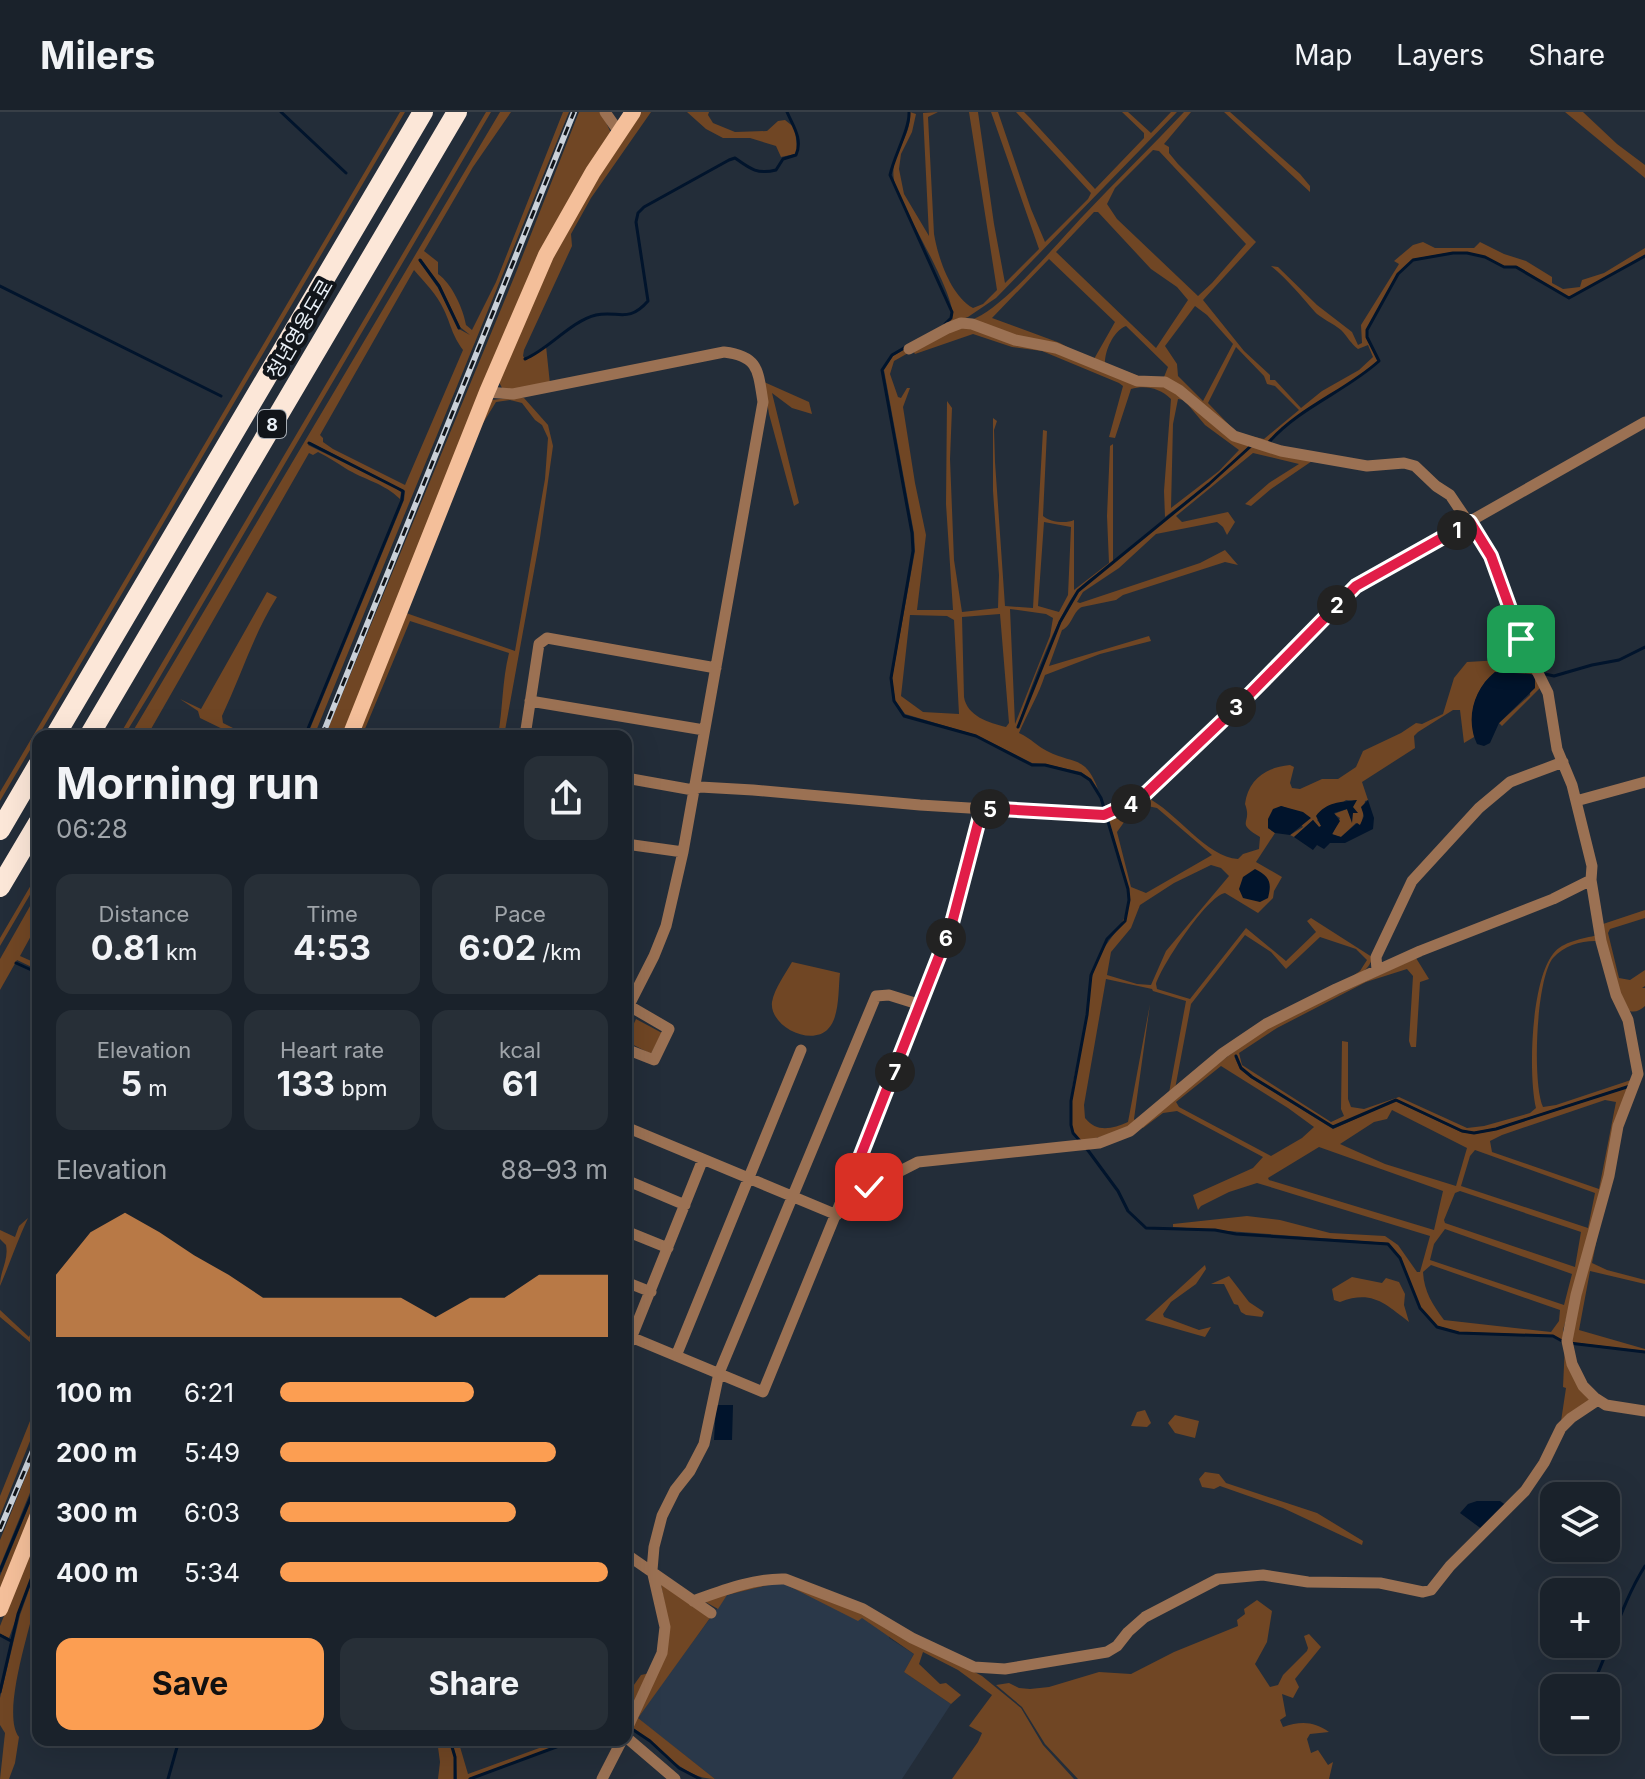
<!DOCTYPE html>
<meta charset="utf-8">
<style>
:root{--surface:#1a222b;--page:#272f37;--text:#f1f3f6;--muted:#9fa4a9;--line:#383f47;--accent:#fc9e52}
body{margin:0;font-family:Inter,"Noto Sans KR",sans-serif;background:var(--page);color:var(--text);height:100vh;display:flex;flex-direction:column;font-size:30px;white-space:nowrap}
*{box-sizing:border-box;margin:0}
p{font-size:26px;color:var(--muted)}
.icon{flex:none;width:44px;height:44px;fill:none;stroke:currentColor;stroke-width:2;stroke-linecap:round;stroke-linejoin:round}
.map{position:relative;flex:1;overflow:hidden}
.panel{position:absolute;left:32px;top:618px;width:600px;height:1016px;display:flex;flex-direction:column;background:var(--surface);border-radius:16px;box-shadow:0 8px 32px #0002,0 0 0 2px var(--line)}
.panel>*{flex:none}
.fabs{position:absolute;left:1540px;top:1370px;display:grid;gap:16px}
.fabs a{display:grid;place-items:center;width:80px;height:80px;border-radius:16px;background:var(--surface);box-shadow:0 8px 32px #0002,0 0 0 2px var(--line);font-size:40px}
.pin{position:absolute;display:grid;place-items:center;width:68px;height:68px;color:#fff;margin:-34px;border-radius:16px;box-shadow:0 4px 12px #0006}
.km{position:absolute;width:40px;height:40px;margin:-20px;border-radius:50%;background:#222;color:#fff;font-size:22px;line-height:40px;text-align:center}
.round{display:grid;place-items:center;flex:none;width:84px;height:84px;border-radius:16px;background:var(--page)}
.headline{display:flex;align-items:center;justify-content:space-between;height:136px;padding:0 24px}
h1{font-size:44px;font-weight:700;line-height:60px}
.stats{display:grid;grid-template-columns:repeat(3,1fr);gap:12px;height:136px;padding:8px 24px}
.stats div{display:grid;align-content:center;border-radius:16px;background:var(--page);text-align:center}
.stats b{font-size:34px;font-weight:700}
.stats small{font-size:22px;font-weight:400}
.stats p{font-size:22px}
.chart{height:224px;padding:16px 24px}
.chart p{display:flex;justify-content:space-between}
.chart svg{width:100%;height:144px;margin-top:8px;fill:var(--accent);opacity:.7}
.action{display:flex;gap:16px;margin-top:auto;padding:16px 24px}
.action a{flex:1;height:92px;border-radius:16px;background:var(--accent);color:#111;font-size:32px;font-weight:700;line-height:92px;text-align:center}
.action a+a{background:var(--page);color:var(--text)}
ul{padding:0 24px;list-style:none;font-size:26px}
li{display:grid;grid-template-columns:128px 96px 1fr;align-items:center;height:60px}
li i{height:20px;border-radius:10px;background:var(--accent)}
header{display:flex;align-items:center;gap:48px;box-sizing:border-box;height:112px;padding:0 40px;background:var(--surface);border-bottom:2px solid var(--line)}
header strong{font-size:38px}
nav{display:flex;gap:44px;margin-inline-start:auto;font-size:28px}
.map>svg:first-child{display:block}
.built{fill:#2a3849}
.green{fill:#704624;fill-rule:evenodd}
.water{fill:#01142c}
.lines{fill:none;stroke-linecap:round;stroke-linejoin:round}
.stream{stroke:#01142c;stroke-width:3}
.street{stroke:#9b7153;stroke-width:11}
.primary{stroke:#f4bf9a;stroke-width:16}
.highway{stroke:#fce7d8;stroke-width:20}
.rail-casing{stroke:#cad1d9;stroke-width:6}
.rail{stroke:#11151a;stroke-width:3;stroke-dasharray:9;stroke-linecap:butt}
.route-casing{stroke:#fff;stroke-width:16}
.route{stroke:#e11d48;stroke-width:10}
.labels{text-anchor:middle;dominant-baseline:central;stroke-width:8;stroke-linejoin:round;paint-order:stroke}
.shield{fill:#11151a;stroke:#a8aeb5;stroke-width:2}
.shield-label{font-size:18px;font-weight:bold;fill:#e9f0f7}
.street-label{font-size:20px;fill:#e9f0f7;stroke:#11151a}
</style>
<header>
<strong>Milers</strong>
<nav><a>Map</a><a>Layers</a><a>Share</a></nav>
</header>
<div class="map">
<svg width="1645" height="1667" viewBox="0 0 1645 1667">
<rect width="100%" height="100%" fill="#232d39"/>
<path class="built" d="M781,1470l81,35 28,18 -1,3 25,16 -10,18 47,32 -49,75h-187l-78,-61 90,-123z"/>
<path class="green" d="M400,0h5l-405,689v-9z
M486,0h5l-337,575 -30,49h-5z
M500,0h11l-38,55 -49,84 14,11v12c14,10 25,34 28,51l6,5 24,-48 67,-170h6l-255,624h-7l97,-236 1,-9 -95,-49 -2,3 86,42 7,5 -1,7c-16,-16 -36,-19 -55,-31 -9,-6 -17,-11 -27,-16l-5,3 -4,-2 -162,283h-17zM421,147l20,28 19,40 10,8 -11,-6 -21,-41 -19,-27zM414,158c10,12 23,24 30,40 8,17 7,23 19,40l-58,135 -72,-36 -10,-7v-4l-3,-3z
M579,0h22l10,21 -25,39 -241,564h-20l190,-461z
M641,0h10l-60,86 -20,36 1,12 -48,104 -1,6 3,4 20,-14 4,38 -25,6h-22l-4,-8 56,-132 52,-90z
M687,0h22l-1,3 5,8 22,9 32,-1 11,-10 7,-1 10,8 2,22 -2,4 -14,3 -5,-11 -26,-8h-27l-17,-9z
M910,0l6,2 -4,18 -11,22 -2,15 5,25 25,42 -6,-123 15,-1 -10,5 6,117c4,24 17,62 39,74l10,-4 14,-14 -28,-178h9l16,112 11,59 34,-34 -48,-137h7l33,97 14,33 43,-43 3,-6 -75,-81h8l6,6 65,71 49,-51v-5l-22,-21h6l23,21 20,-21h6l-181,186 -28,19 -24,9c3,-3 7,-6 8,-10 5,-17 -44,-100 -53,-120 -18,-40 13,-52 11,-84z
M1184,0h7l-27,32 5,3v6l9,11 78,78 -53,58 41,51 26,24v5h5l26,28 21,-17 37,-21 14,-13 -5,-12 -10,4c-7,-5 -11,-13 -17,-19 -7,-6 -22,-13 -26,-18 -14,-16 -27,-32 -44,-46l7,1 39,38 35,27 6,13 4,-2 -1,-18 38,-61 -5,-3 19,-16 10,-3 12,6h39l6,-6 24,12 22,7 26,16v6l11,6 17,-2 2,-7 22,-7 41,-25v7l-76,43 -52,-32h-13l-19,-9 -18,-5h-14l-40,7 -16,15 -30,55 -1,9 13,22c-34,31 -80,46 -110,82l-34,-7 -57,-50 -37,-6 -170,-59c31,-10 88,-79 113,-105 33,-35 67,-68 100,-103zM1153,38l6,1 87,93 -34,39 -14,13 -81,-77 -10,-15 8,-16zM1094,100h4l53,57 26,18 11,13 -32,48 -100,-96zM1049,147l66,63 -21,37 -18,-7 -16,-9 -68,-25zM1195,194l12,9 26,29 -30,57 -25,-25 -1,-12 -12,-18zM1126,214l42,41 -4,10h-23l-36,-14c0,-12 8,-32 21,-37zM1236,235l28,29 3,8 8,2 24,24 -35,29 -27,-6 -29,-30z
M1224,0h6l70,62 10,12v6z
M1565,0h18l34,32 28,21v13z
M968,214l198,59 83,61 -41,38 -43,33 -1,-26 7,-92c-11,-11 -26,-14 -40,-10l-16,49 -6,-1 14,-51 -4,-3 -77,-32 -30,-4 -39,-13 -58,20 -3,-5 45,-21zM1178,287l6,1 21,25 34,25 -20,21 -48,37 2,-84z
M907,236l3,4 -16,9 -4,13 8,23 3,1 6,-10h3l-7,19 12,76 11,52 -9,75h36l-7,-106 1,-103 5,7 -2,51 4,101 8,52 36,-4 1,-33 -6,-84v-73l4,3 -3,9 1,32 10,144 28,2 10,-178 4,1 -4,85c6,6 23,8 31,4v70l35,-27 -2,-47 3,-70 3,-2v116h4c-13,10 -30,19 -40,31 -17,19 -53,111 -59,137l43,-106 18,-31 130,-106 41,-38 5,-2 60,14 -44,30 -20,17 -6,-2 24,-21 30,-19 -46,-11 -77,63 6,6 46,-10 7,10 -8,13 -4,-8 -6,-5 -61,12 -37,34 -36,24 -6,10 3,1 120,-40 25,-13 13,15 -13,-3 -102,33 -7,5 -34,7c-9,4 -10,19 -20,23l-13,36 100,-30 2,5 -51,13 -55,21c-6,19 -17,37 -26,58 13,6 18,13 28,18 28,14 38,4 51,38l-7,-10 -10,-7 -36,-8 -13,-1 -56,-28 -71,-21 -10,-14 -3,-22 23,-127 -1,-18 -30,-163 9,-14zM1044,410l27,5 -3,68 -9,17 -21,-6zM1010,497l36,5 7,4 -3,18 -35,88zM1000,502l9,109 -3,4c-17,-4 -39,-11 -42,-30l-2,-80zM910,503l37,1 7,4 5,94 -36,-2 -22,-16z
M764,270l45,20 3,12 -20,-6 -20,-15 27,110 -5,3 -25,-92z
M516,285l8,1 24,27 5,21 -13,92 -36,198h-6c5,-28 4,-55 11,-83l-99,-32 -48,115h-5l49,-123 109,38 30,-172 3,-41 -6,-13 -7,-5 -13,-17 -12,-3 -14,2 -16,26 12,-28z
M267,480l10,5c-24,38 -36,79 -55,119l1,7 26,13h-12l-37,-18 -2,-7 -18,-12 21,10z
M1527,544l16,29 -41,41 -3,-3 31,-28 1,-21 -36,-2c-20,16 -26,40 -21,65l-10,6 -4,-33h-7l-35,22 -4,4 1,12 -53,34 6,18 -3,1 -3,22 -3,3 -3,-3 -15,14 -9,-2 8,-17 -6,-4 13,-5 4,9 2,-12 3,-5 -10,-1 -29,20 5,6 -3,1 -6,-7 -19,17 -4,-2 13,-8 -16,-19 -6,-2 -13,22 7,5 -19,29 26,15 -8,14 -1,7 -15,15 -33,-20c-18,3 -63,72 -69,91l1,5 33,10 56,-71 40,33 30,-29 -9,-11 4,-3 61,39c-2,15 -18,20 -31,27l19,-13 7,-11 -11,-11 -36,-12 -34,32 -15,-17 -26,-17 -54,69 -16,85 -6,4 17,-92 -33,-10 -1,-2 -46,-10 -22,126 1,13c12,15 27,11 43,4l22,-118 -16,115 2,3 -9,7 -44,13c-6,-4 -9,-7 -11,-14 -7,-35 10,-75 15,-110 3,-18 2,-37 9,-54 13,-33 36,-37 32,-76l-20,-70 38,-21c30,14 61,61 92,62l5,-5 16,-5 1,-12c-26,-16 -7,-12 -15,-33 3,-24 21,-37 45,-39l4,2 -4,16 2,5 8,1 22,-10h16l18,-12 7,-16 38,-18 15,-10 6,1 21,-10 11,-36 13,-16 34,-2 20,3zM1143,693l14,3 55,47 -66,38 -15,-6 -14,-55 10,-14zM1211,753l10,3 8,8 -63,75 -15,34 -14,-1 -30,-9 4,-23 20,-24 9,-23 34,-22z
M38,761v8l-38,65v-8z
M38,780v31l-18,33 18,8v6l-21,-10 -17,30v-31z
M1645,798v8l-35,11 -2,4 11,45 11,2 15,-10v16l-3,2h3v18c-6,6 -14,8 -20,2l-25,-83z
M1598,823l1,6c-16,-1 -35,4 -46,17 -17,21 -21,125 -10,149l13,-2 78,-26 -1,5 -137,44 -22,4 -12,-2 -66,-31 -63,28 -81,-51 -10,-8 -8,-12 6,13 11,9 82,51 62,-28 66,31 13,2 22,-4 137,-44 -70,244 1,12 -11,-7 -94,-3 -22,-6 -17,-18 -19,-50 -13,-15 -215,-16v-3l74,-8 33,4 50,13 55,3 13,9 19,27h3l10,-36 -173,-53 -28,9 -28,14 -3,4 -5,-15 60,-27 10,-11 -86,-46 -14,2 -20,15 -1,-2 78,-64 51,-37 145,-67 13,21 -9,3 -4,65h-5l-2,-6 4,-65 -6,-7 -41,13 -89,46 -38,25 3,12 89,57 13,-6 -3,-7 1,-68 6,1v57l3,8 13,2 35,-12 68,31 17,-2 46,-13 6,-5c-8,-34 -5,-126 17,-154 10,-13 29,-15 45,-19zM1221,954l67,42 26,19 -12,11 -31,18 -92,-49 -3,-5zM1605,988l11,2 -17,87 -107,-37 -2,-11 12,-6zM1392,998l75,38 -11,38 -71,-22 -45,-20 34,-22 13,-3zM1319,1035l124,44 -9,39 -165,-50 -1,-2zM1475,1038l120,43 -7,35 -127,-42 9,-30zM1460,1079l121,41 -6,35 -130,-44 -1,-3 11,-27zM1445,1117l127,45 -8,31 -134,-45 4,-16zM1431,1153l129,45 -1,11 -8,11 -107,-12c-11,-15 -20,-28 -21,-48z
M792,850l48,11c-2,16 0,44 -12,56 -17,18 -59,-3 -56,-27 2,-13 14,-29 20,-40z
M636,907l26,14 -11,21 -25,-13z
M28,1106c-10,21 -18,45 -28,68 0,-16 9,-26 6,-41l-6,-6v-9l15,7 4,-11z
M1601,1106l-9,45 15,7 38,10v4l-55,-13 -11,59 66,19v2l-76,-9z
M1205,1153l1,4 -10,15 -25,18 -8,12 1,3 35,13 12,-3 -6,10 -60,-17z
M1229,1164l20,26 15,10 -2,5 -16,-2 -5,-3 -3,-7 -4,-1 -10,-20h-13z
M1352,1165l30,6 4,-5 13,4 6,12 -1,11 5,17c-25,-19 -37,-32 -69,-20l-6,-2 -2,-11z
M0,1198l29,27 9,-21v11l-7,16 -31,-26z
M1565,1232l28,56 -33,28 6,-40 -3,-1z
M38,1289v20l-38,95v-20z
M1145,1298l6,13 -4,4 -16,-1 6,-14z
M1175,1303l24,6 -4,17 -20,-5 -7,-10z
M38,1334v27l-38,93v-26z
M1205,1360l14,2 7,9 91,30 46,28 -1,4 -79,-37 -63,-22 -6,3 -12,-2 -3,-8z
M38,1372v18l-38,94v-20z
M38,1418v28l-29,80 -9,-4v-8z
M38,1453c0,8 1,18 0,26 -5,30 -38,122 -19,146l-4,26 -6,16h-9l5,-46 -5,-8v-27l20,-83z
M774,1468l10,1 79,31 119,64 39,32 22,37 31,34h-122l26,-37 4,-9 -13,-7 23,-31 -34,-25 -35,-18 -4,12 21,20 6,-1 15,12 -10,9 -47,-32 10,-18 -52,-36 -4,3 -77,-39 -54,13 -9,14 -16,-9z
M663,1470l47,36 -72,100 77,61c-33,0 -56,-34 -82,-51l36,-101 -8,-42z
M1257,1488l15,11 -5,31 -12,22 15,23 8,-2 5,-10 24,-24 1,-3 -4,-12 5,-2 12,13 -26,32 4,8 -6,11 -11,-4 4,22 -6,4 3,7c17,-6 31,-6 46,5l-19,2 -3,5 4,14 7,-3 10,15 5,-3 -4,17h-251l-33,-35 -23,-37 -26,-22 13,-2 10,5 11,1 19,-2 50,-15 32,2 43,-22 64,-26 -1,-6 8,-6 -1,-5z
M650,1561l-24,52v-29l15,-21z
M437,1628h12l5,17v22h-16l2,-17z
M451,1628h7l10,34 93,-34h12l-105,39h-11l-1,-23z"/>
<path class="water" d="M1495,560l36,2 4,2v12l-36,35 -9,20 -6,3 -7,-2c-12,-26 -3,-55 18,-72z
M1357,688l-4,7 5,6h-5l-1,10 -5,-14 -13,4 6,8 -8,13 9,3 16,-14 3,2 4,-9 -3,-9 7,-7 6,18 -1,11 -28,14h-15l-6,6 -7,-4 -4,5 -19,-13 19,-17 6,7 2,-1 -5,-10c10,-14 25,-14 41,-16z
M1281,694l22,6 8,6 -21,17 -15,-2 -7,-5v-9l5,-10z
M1255,757c15,8 17,13 13,29l-8,4 -17,-4 -4,-9 4,-12z
M716,1293h17l-1,35h-18z
M1477,1389h23l7,5 -24,24 -23,-17 8,-9z"/>
<g class="lines">
<path class="stream" d="M281,0l65,61
M909,0c1,16 -15,44 -19,63l62,137 -1,6 -6,6
M420,148l19,26 20,42
M0,174l221,110
M904,236l-12,7 -10,15 30,163 1,18 -22,127 3,23 10,15 72,20 56,29h13l36,9 9,6 11,18 27,91 1,11 -4,21 -18,18 -16,36 -4,40 -16,86v24l2,8 7,8
M525,247c23,-9 46,-38 71,-44 22,-5 32,9 52,-14l-12,-79 2,-9 6,-6 85,-47 6,-2c14,10 22,17 41,12l7,-11 13,-4c7,-16 -3,-29 -9,-43
M1269,330c31,-35 77,-51 110,-81l-12,-24v-7l31,-56 15,-14 40,-7h14l18,4 19,10h12l53,31 76,-42
M1545,562l9,2 38,-11 27,-5 26,-13
M1018,615l42,-105 18,-31 131,-107 42,-38
M305,624l97,-236 1,-9 -94,-48
M16,851l22,10
M1236,944l5,12 11,9 81,50 63,-27 66,31 12,2 22,-4 134,-43
M1087,1037l31,42 10,20 18,17 69,2 21,4 152,10 12,14 20,50 17,19 22,6 94,3 9,5
M1569,1231l76,9
M0,1459l38,-91
M0,1523l11,6
M1591,1576c20,-41 30,-84 54,-122
M0,1580l18,-78 20,-53
M632,1617l18,12 29,27 21,11
M450,1628l5,17v22
M1544,1632l10,-6
M168,1667l11,-39
M470,1667l105,-39"/>
<path class="street" d="M605,0l14,20
M487,280l26,2 211,-42c35,4 34,19 39,50l-80,450 -17,74 -12,30 -28,55
M530,589l174,29
M525,624l14,-92 8,-6 169,30
M626,666l67,12 7,-3 53,3 167,15 164,10c33,1 52,-12 76,-32l196,-197 289,-164
M1576,689l69,-19
M626,732l57,8
M1591,768l10,61 15,54 12,25 10,54 -20,52 -9,50 -33,119 -9,46 5,23 11,22 12,12 11,7 39,6
M1377,858l-1,-13 36,-76 67,-73 31,-26 53,-20
M626,892l43,25 -15,31 -28,-11
M626,1015l211,88
M626,1068l59,25
M846,1081l23,-6 49,-25 181,-19 31,-12 93,-78 43,-29 70,-35 84,-38 133,-52 38,-19 1,-14 -20,-81 -15,-36 -9,-56 -27,-54 -30,-83 -41,-61 -14,-9 -21,-20 -11,-3 -37,3 -86,-15 -47,-15 -55,-46 -14,-8 -28,-1 -81,-33 -41,-8 -43,-16 -11,-1 -13,5 -39,21
M626,1119l42,17
M626,1170l25,10
M626,1223l137,57 155,-379 44,-123 20,-82
M626,1239l77,-192
M676,1244l125,-306
M626,1442l85,59
M693,1489c28,-10 61,-23 92,-22l78,30 49,29 62,29 31,2 102,-17 10,-6 11,-14 17,-15 73,-38 45,-4 45,7 72,1 43,9 8,-2 19,-24 75,-75 19,-28 17,-35 10,-10 27,-18
M626,1619l36,-78 3,-26 -13,-57 2,-23 8,-31 13,-26 15,-19 14,-27 15,-71 157,-377 13,-1 32,10
M626,1625l49,42
M602,1667l20,-39"/>
<path class="primary" d="M350,624l137,-344 59,-137 47,-83 40,-60
M0,1497l38,-94"/>
<path class="highway" d="M55,624l368,-624
M89,624l368,-624
M0,718l38,-65
M0,775l38,-64"/>
<defs>
<path id="rail" d="M322,624l252,-624
M0,1417l38,-90"/>
</defs>
<use href="#rail" class="rail-casing"/>
<use href="#rail" class="rail"/>
</g>
<g class="lines">
<defs>
<path id="route" d="M869,1075l-23,6 106,-270 30,-115 122,7 37,-17 102,-97 113,-115 114,-64 21,34 30,83"/>
</defs>
<use href="#route" class="route-casing"/>
<use href="#route" class="route"/>
</g>
<g class="labels">
<rect class="shield" x="258" y="298" width="28" height="28" rx="6"/>
<g class="shield-label">
<text x="272" y="312">8</text>
</g>
<g class="street-label">
<text transform="translate(300 217) rotate(-60)">청년영웅도로</text>
</g>
</g>
</svg>
<div class="fabs">
<a><svg class="icon" aria-label="layers" viewBox="0 0 24 24"><path d="M12 4l9 5-9 5-9-5zM3 14l9 5 9-5"/></svg></a>
<a>+</a>
<a>−</a>
</div>
<div class="pin" style="left:1521px;top:527px;background:#1e9e55"><svg class="icon" aria-label="arrive" viewBox="0 0 24 24"><path d="M6 21V4h12l-3 4 3 4H6"/></svg></div>
<div class="pin" style="left:869px;top:1075px;background:#d93025"><svg class="icon" aria-label="check" viewBox="0 0 24 24"><path d="M5 12l5 5 9-10"/></svg></div>
<b class="km" style="left:1457px;top:418px">1</b>
<b class="km" style="left:1337px;top:493px">2</b>
<b class="km" style="left:1236px;top:595px">3</b>
<b class="km" style="left:1131px;top:692px">4</b>
<b class="km" style="left:990px;top:697px">5</b>
<b class="km" style="left:946px;top:826px">6</b>
<b class="km" style="left:895px;top:960px">7</b>
<section class="panel">
<div class="headline"><div><h1>Morning run</h1><p>06:28</p></div><a class="round"><svg class="icon" aria-label="share" viewBox="0 0 24 24"><path d="M12 15V3M7 8l5-5 5 5M5 13v7h14v-7"/></svg></a></div>
<div class="stats">
<div><p>Distance</p><b>0.81<small> km</small></b></div>
<div><p>Time</p><b>4:53</b></div>
<div><p>Pace</p><b>6:02<small> /km</small></b></div>
</div>
<div class="stats">
<div><p>Elevation</p><b>5<small> m</small></b></div>
<div><p>Heart rate</p><b>133<small> bpm</small></b></div>
<div><p>kcal</p><b>61</b></div>
</div>
<div class="chart"><p><span>Elevation</span>88–93 m</p>
<svg viewBox="0 0 160 44" preserveAspectRatio="none"><path d="M0 44V25L10 12L20 6L30 12L40 19L50 25L60 32L70 32L80 32L90 32L100 32L110 38L120 32L130 32L140 25L150 25L160 25V44z"/></svg>
</div>
<ul>
<li><b>100 m</b>6:21<i style="width:59%"></i></li>
<li><b>200 m</b>5:49<i style="width:84%"></i></li>
<li><b>300 m</b>6:03<i style="width:72%"></i></li>
<li><b>400 m</b>5:34<i style="width:100%"></i></li>
</ul>
<div class="action"><a>Save</a><a>Share</a></div>
</section>
</div>
